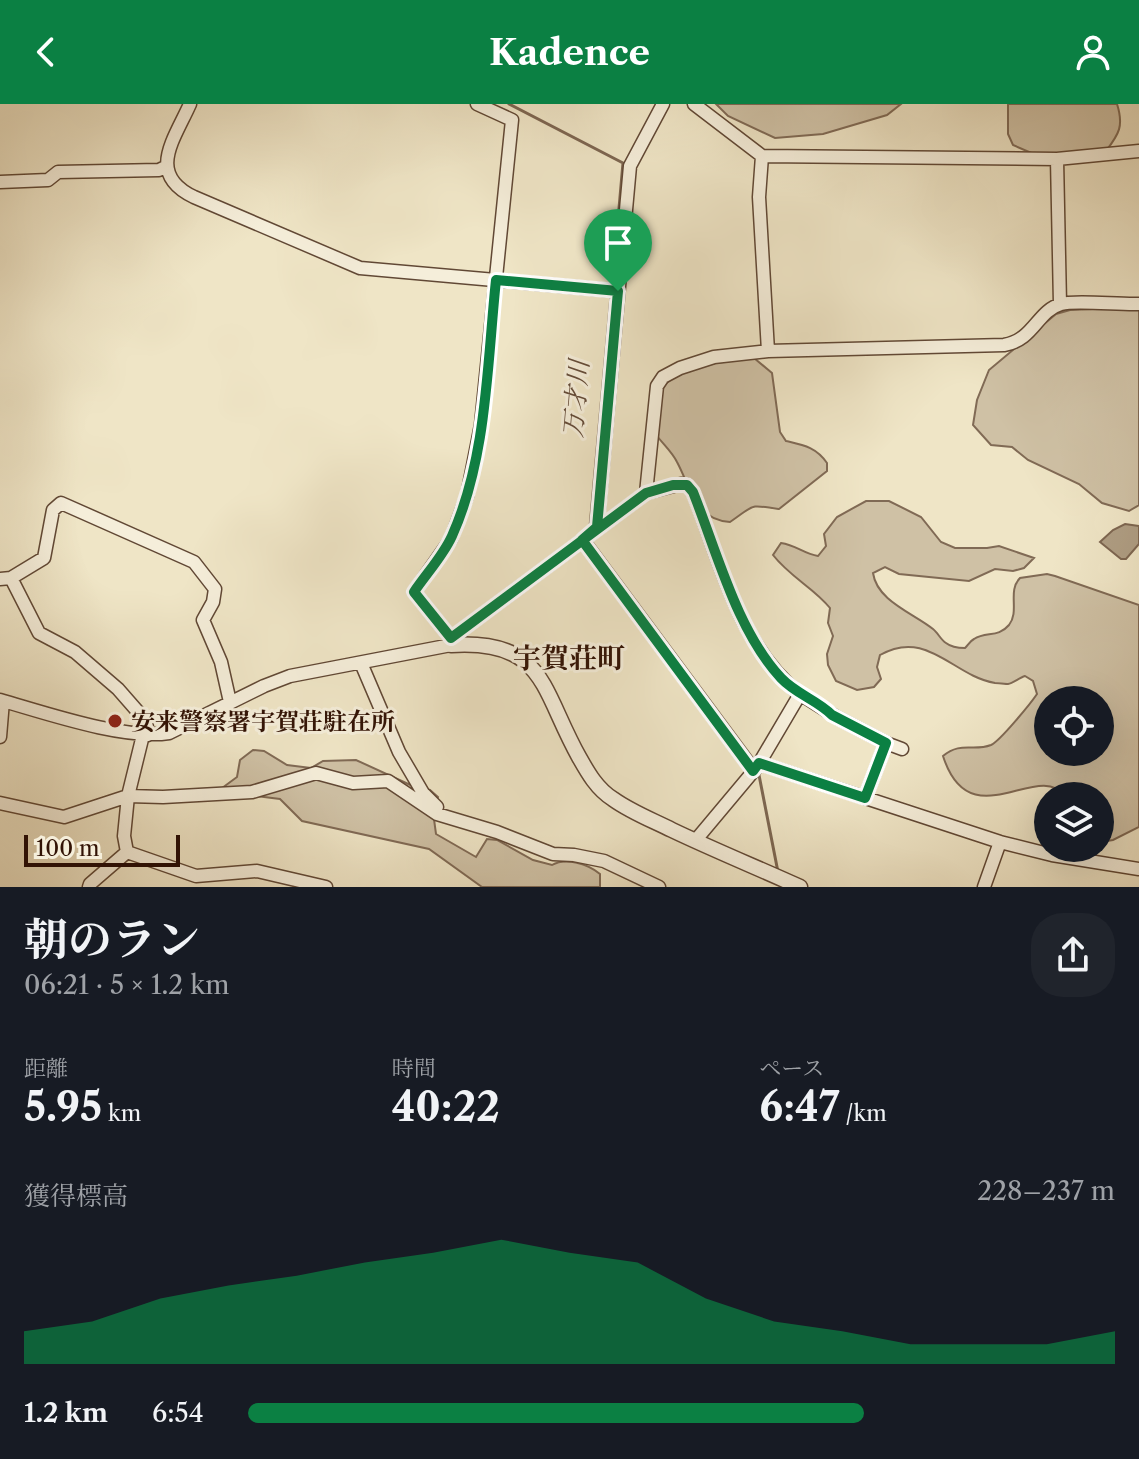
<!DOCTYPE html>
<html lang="ja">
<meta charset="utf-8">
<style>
:root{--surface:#171b24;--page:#20242c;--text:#f1f3f6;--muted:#9ea1a6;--accent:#0b8043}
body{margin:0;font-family:"Libre Caslon Text","Noto Serif JP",serif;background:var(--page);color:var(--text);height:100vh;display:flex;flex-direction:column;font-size:30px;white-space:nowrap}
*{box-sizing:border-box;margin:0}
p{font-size:26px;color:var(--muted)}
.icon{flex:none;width:44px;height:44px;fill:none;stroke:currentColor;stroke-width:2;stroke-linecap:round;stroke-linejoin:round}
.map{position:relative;height:783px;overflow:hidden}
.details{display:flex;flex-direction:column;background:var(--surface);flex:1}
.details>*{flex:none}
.buttons{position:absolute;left:1034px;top:582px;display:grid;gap:16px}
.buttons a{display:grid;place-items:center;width:80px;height:80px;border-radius:50%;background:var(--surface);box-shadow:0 8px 32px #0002;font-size:40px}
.scale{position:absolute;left:24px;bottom:20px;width:156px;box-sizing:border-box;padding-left:8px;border:4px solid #321305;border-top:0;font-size:22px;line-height:28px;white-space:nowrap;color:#321305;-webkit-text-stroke:6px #f5eeda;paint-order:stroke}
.pin{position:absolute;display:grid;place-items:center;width:68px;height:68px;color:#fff;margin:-82px -34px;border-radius:50% 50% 50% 0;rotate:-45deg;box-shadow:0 0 8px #0007}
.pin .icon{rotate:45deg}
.round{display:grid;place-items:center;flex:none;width:84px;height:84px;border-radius:32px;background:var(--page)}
.headline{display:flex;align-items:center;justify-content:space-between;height:136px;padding:0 24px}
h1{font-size:44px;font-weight:700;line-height:60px}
.figures{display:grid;grid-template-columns:repeat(3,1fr);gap:12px;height:136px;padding:8px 24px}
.figures div{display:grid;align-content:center}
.figures b{font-size:40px;font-weight:700}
.figures small{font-size:22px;font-weight:400}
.figures p{font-size:22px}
.chart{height:224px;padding:16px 24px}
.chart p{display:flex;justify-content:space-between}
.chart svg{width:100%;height:144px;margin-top:8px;fill:var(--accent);opacity:.7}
ul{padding:0 24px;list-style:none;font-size:26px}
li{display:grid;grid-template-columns:128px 96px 1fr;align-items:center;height:60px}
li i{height:20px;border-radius:10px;background:var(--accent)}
header{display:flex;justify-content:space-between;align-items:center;height:104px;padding:0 24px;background:var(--accent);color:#fff;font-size:36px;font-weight:700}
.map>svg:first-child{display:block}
.green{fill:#cfc1a5;stroke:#806a55;stroke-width:2;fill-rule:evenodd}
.water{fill:#af9e84;stroke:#7d6651;stroke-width:2}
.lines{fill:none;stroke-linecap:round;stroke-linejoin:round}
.stream{stroke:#7d6651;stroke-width:3}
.minor-casing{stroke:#614835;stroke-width:15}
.tertiary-casing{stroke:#614835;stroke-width:17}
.minor{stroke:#f5eeda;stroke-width:12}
.tertiary{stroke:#f5eeda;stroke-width:14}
.route-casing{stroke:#fff;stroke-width:16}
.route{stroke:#0b8043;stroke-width:10}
.poi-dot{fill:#8f2418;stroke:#f5eeda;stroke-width:3}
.labels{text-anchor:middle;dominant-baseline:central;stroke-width:6;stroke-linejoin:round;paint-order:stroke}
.poi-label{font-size:24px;font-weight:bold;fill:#321305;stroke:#f5eeda;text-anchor:start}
.water-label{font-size:26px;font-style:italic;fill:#644b38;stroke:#f5eeda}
.quarter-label{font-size:28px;font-weight:bold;fill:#321305;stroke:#f5eeda}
</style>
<header><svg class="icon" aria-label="back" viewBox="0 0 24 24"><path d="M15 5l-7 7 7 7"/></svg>Kadence<svg class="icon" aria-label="person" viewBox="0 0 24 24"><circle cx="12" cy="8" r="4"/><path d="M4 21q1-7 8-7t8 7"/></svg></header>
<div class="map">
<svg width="1139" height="783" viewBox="0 0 1139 783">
<rect width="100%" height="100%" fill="#efe5c6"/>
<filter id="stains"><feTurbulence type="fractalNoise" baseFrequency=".0025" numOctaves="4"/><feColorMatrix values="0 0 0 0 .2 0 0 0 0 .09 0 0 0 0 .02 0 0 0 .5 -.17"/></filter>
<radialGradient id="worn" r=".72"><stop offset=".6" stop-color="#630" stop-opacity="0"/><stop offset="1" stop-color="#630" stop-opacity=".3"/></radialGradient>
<path class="green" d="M716,0h185l-14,11 -64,19 -48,4 -47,-22z
M1008,0h109c7,22 2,30 -11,47l-70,4 -23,-10 -5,-11z
M1139,203v198l-10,6 -27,-8 -23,-19 -51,-24 -16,-13 -21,-2 -18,-20 4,-25 12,-30 67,-56 14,-4z
M754,254l18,15 8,59 6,9c17,4 30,6 41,22v8l-48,38c-31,-5 -24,-4 -49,13 -35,-2 -39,-34 -53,-60 -5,-10 -13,-17 -20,-26l6,-50c25,-23 59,-24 91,-28z
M866,397h23l32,16 20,25 14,6h32l12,-2 35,12 -10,10 -11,3 -18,-2 -26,12 -70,-7 -14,-7 -12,6c4,28 40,40 60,56 5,4 8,11 13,14 5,4 12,5 19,5 3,-3 5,-7 9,-9 12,-8 24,-1 35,-14 11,-14 -2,-34 11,-47l27,-4 8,2 84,29v222l-26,13 -13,2v-46h-35c-27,-37 -95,44 -122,-40 18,-15 30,-4 48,-11 9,-4 40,-42 46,-51l-4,-13 -8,-5c-6,2 -12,7 -17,8 -2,0 -11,-1 -13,-1 -42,-7 -68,-55 -115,-28l-3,12 4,12 -7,8 -17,3 -21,-9 -8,-16 -1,-11 6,-18 -5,-13 2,-15c-16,-20 -40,-31 -57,-53l8,-12c15,2 23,11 37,13l8,-10 -2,-12 13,-17zM1048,596h52v52h-52z
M253,646l11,1 23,14 24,3 12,-7 33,-1 61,28 13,2 8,7 -5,15 3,22 40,23 11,-18 10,1 36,20 19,5c14,-8 36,-1 48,9v13h-118l-53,-38 -127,-28 -22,-22 -62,-8 19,-14 3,-17z"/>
<path class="water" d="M1125,420l14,2v18l-13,15h-5l-21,-17 13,-12z"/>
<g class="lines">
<path class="stream" d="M509,0l114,59 -11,125
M590,423l21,-231
M591,437l165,222
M758,666l20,102"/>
<defs>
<path id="minor" d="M190,0c-16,36 -44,70 4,93l166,71 258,23
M694,0l68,52 295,3 82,-8
M762,52l-3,41 9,154
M1057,55l3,145
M0,78l48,-2 10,-8 101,-2 6,-3
M646,389l35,-9 6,1 6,7c27,69 47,156 107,202
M597,423l33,-361 33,-62
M582,436l171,231
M11,474l28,55 36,19 43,37 28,32 2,14
M0,475l11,-1 33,-20 9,-48 8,-7 133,59 21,27 -2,13 -10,18 18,42 9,40
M451,534l195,-145 11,-107 6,-9 17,-9 34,-11 54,-6 236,-6c30,-5 33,-34 57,-41 14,-4 60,1 78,0
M361,559l38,89 24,41 14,14
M0,596c46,13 124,40 169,33l95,-47 26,-10 161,-31v-7l-37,-46 37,-53 16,-43 14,-71 31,-305 -35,-16
M0,633l3,-36
M886,639l16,6
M759,659l241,79 52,13 87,14
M0,699l64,14 64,-21 15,-61
M695,737l62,-74 43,-73 38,24 48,25 -21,55
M127,748l69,24 61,-5 69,16
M89,783l1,-3 37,-32 -3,-16 4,-40 35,1 89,-5 64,-19 37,10 35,-2 49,33 60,18 56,22 21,1 30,6 55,26
M984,783l16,-45"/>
<path id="tertiary" d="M451,541c94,-6 90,44 128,112 9,16 18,32 34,42 18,13 39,21 59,31 42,20 86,38 128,57"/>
</defs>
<use href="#minor" class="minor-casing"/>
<use href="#tertiary" class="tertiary-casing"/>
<use href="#minor" class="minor"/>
<use href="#tertiary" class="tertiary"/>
</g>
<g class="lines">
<defs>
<path id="route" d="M618,187l-122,-11c-9,85 -9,178 -44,256 -9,20 -26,38 -38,56l37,46 195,-145 27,-8h14l6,7c24,60 44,139 88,186 15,16 36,22 51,37l54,28 -21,55 -106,-35 -6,8 -171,-231 15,-13 21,-236"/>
</defs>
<use href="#route" class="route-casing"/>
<use href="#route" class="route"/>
</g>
<circle class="poi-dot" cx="115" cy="617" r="8"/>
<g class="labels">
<g class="poi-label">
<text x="131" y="617">安来警察署宇賀荘駐在所</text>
</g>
<g class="water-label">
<text transform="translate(576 295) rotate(-85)">万才川</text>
</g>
<g class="quarter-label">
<text x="569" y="554">宇賀荘町</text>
</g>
</g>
<rect width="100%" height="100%" filter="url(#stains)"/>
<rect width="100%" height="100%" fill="url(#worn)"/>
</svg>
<div class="buttons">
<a><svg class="icon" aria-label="locate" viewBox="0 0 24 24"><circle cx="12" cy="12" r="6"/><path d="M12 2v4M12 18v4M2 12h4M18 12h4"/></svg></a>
<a><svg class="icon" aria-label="layers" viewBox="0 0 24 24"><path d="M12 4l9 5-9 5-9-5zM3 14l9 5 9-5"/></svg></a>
</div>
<div class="scale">100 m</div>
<div class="pin" style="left:618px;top:187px;background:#1e9e55"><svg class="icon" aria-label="arrive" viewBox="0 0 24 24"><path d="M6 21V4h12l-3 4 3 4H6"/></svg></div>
</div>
<section class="details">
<div class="headline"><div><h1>朝のラン</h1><p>06:21 · 5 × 1.2 km</p></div><a class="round"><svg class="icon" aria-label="share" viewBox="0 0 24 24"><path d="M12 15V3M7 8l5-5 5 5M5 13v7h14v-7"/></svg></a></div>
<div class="figures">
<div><p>距離</p><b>5.95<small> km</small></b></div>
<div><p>時間</p><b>40:22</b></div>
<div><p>ペース</p><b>6:47<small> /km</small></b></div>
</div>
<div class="chart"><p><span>獲得標高</span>228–237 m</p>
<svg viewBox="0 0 160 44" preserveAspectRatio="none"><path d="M0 44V34L10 31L20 24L30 20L40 17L50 13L60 10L70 6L80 10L90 13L100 24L110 31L120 34L130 38L140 38L150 38L160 34V44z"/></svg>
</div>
<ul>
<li><b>1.2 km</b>6:54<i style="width:71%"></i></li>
</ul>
</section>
